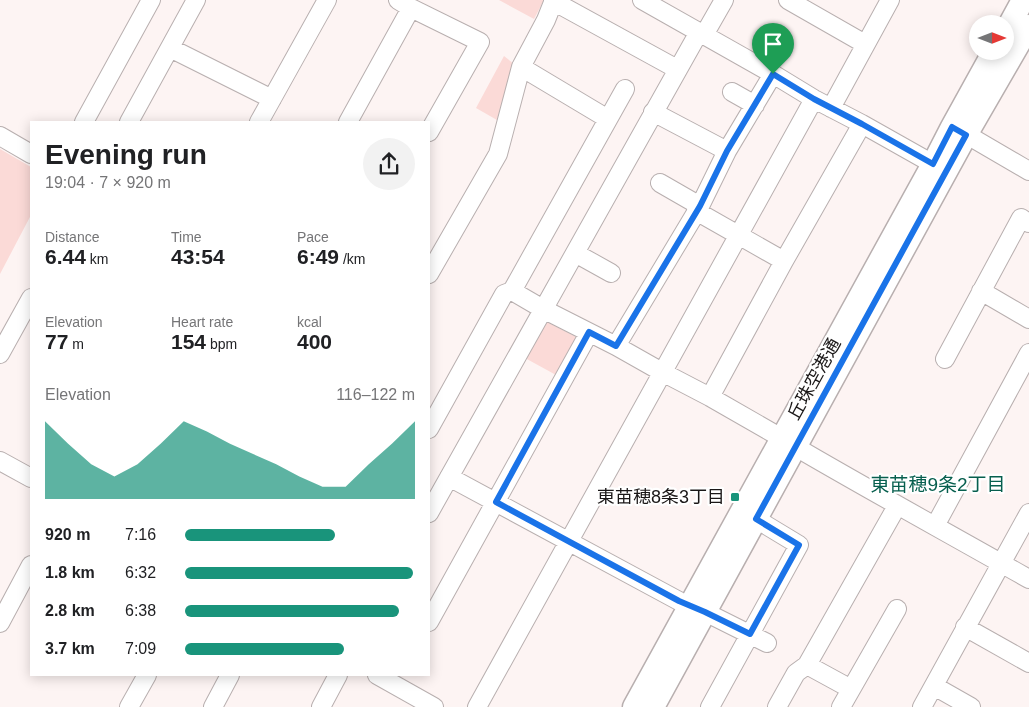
<!DOCTYPE html>
<meta charset="utf-8">
<style>
:root{--surface:#fff;--page:#f2f2f2;--text:#202124;--muted:#757577;--accent:#19947b}
body{margin:0;font-family:Arial,"Noto Sans JP",sans-serif;background:var(--page);color:var(--text);height:100vh;display:flex;flex-direction:column;font-size:19px;white-space:nowrap}
*{box-sizing:border-box;margin:0}
p{font-size:16px;color:var(--muted)}
.icon{flex:none;width:28px;height:28px;fill:none;stroke:currentColor;stroke-width:2;stroke-linecap:round;stroke-linejoin:round}
.map{position:relative;flex:1;overflow:hidden}
.sheet{position:absolute;left:30px;top:121px;width:400px;height:555px;display:flex;flex-direction:column;background:var(--surface);border-radius:0px;box-shadow:0 2px 12px #0003}
.sheet>*{flex:none}
.needle{width:32px;rotate:90deg}
.fabs{position:absolute;left:969px;top:15px;display:grid;gap:10px}
.fabs a{display:grid;place-items:center;width:45px;height:45px;border-radius:50%;background:var(--surface);box-shadow:0 2px 12px #0003;font-size:25px}
.pin{position:absolute;display:grid;place-items:center;width:42px;height:42px;color:#fff;margin:-51px -21px;border-radius:50% 50% 50% 0;rotate:-45deg;box-shadow:0 0 5px #0007}
.pin .icon{rotate:45deg}
.round{display:grid;place-items:center;flex:none;width:52px;height:52px;border-radius:26px;background:var(--page)}
.summary{display:flex;align-items:center;justify-content:space-between;height:85px;padding:0 15px}
h1{font-size:28px;font-weight:700;line-height:38px}
.metrics{display:grid;grid-template-columns:repeat(3,1fr);gap:8px;height:85px;padding:5px 15px}
.metrics div{display:grid;align-content:center}
.metrics b{font-size:21px;font-weight:700}
.metrics small{font-size:14px;font-weight:400}
.metrics p{font-size:14px}
.chart{height:140px;padding:10px 15px}
.chart p{display:flex;justify-content:space-between}
.chart svg{width:100%;height:90px;margin-top:5px;fill:var(--accent);opacity:.7}
ul{padding:0 15px;list-style:none;font-size:16px}
li{display:grid;grid-template-columns:80px 60px 1fr;align-items:center;height:38px}
li i{height:12px;border-radius:6px;background:var(--accent)}
.map>svg:first-child{display:block}
.green{fill:#fbdad7}
.lines{fill:none;stroke-linecap:round;stroke-linejoin:round}
.minor-casing{stroke:#b8afaf;stroke-width:20}
.major-casing{stroke:#b8afaf;stroke-width:25}
.minor{stroke:#fff;stroke-width:18}
.major{stroke:#fff;stroke-width:22}
.route-casing{stroke:#fff;stroke-width:10}
.route{stroke:#1a73e8;stroke-width:6}
.poi-dot{fill:#19947b;stroke:#fff;stroke-width:2}
.labels{text-anchor:middle;dominant-baseline:central;stroke-width:4.5;stroke-linejoin:round;paint-order:stroke}
.street-label{font-size:18px;fill:#1a1717;stroke:#fff}
.poi-label{font-size:18px;fill:#1a1717;stroke:#fff;text-anchor:end}
.neighbourhood-label{font-size:19px;fill:#075f4e;stroke:#fff}
</style>
<div class="map">
<svg width="1029" height="707" viewBox="0 0 1029 707">
<rect width="100%" height="100%" fill="#fdf4f3"/>
<path class="green" d="M499,0h45l-10,19z
M504,56l10,8 -17,56 -21,-12z
M0,149l31,18v48l-31,59z
M544,320l32,17 -20,38 -31,-17z"/>
<g class="lines">
<defs>
<path id="minor" d="M398,0l13,8 69,34 -51,90
M642,0l131,74 41,25 48,25 71,40
M788,0l77,44
M553,1l124,68
M704,35l20,-35
M170,48l102,51
M521,67l25,-47 8,-20
M732,92l23,13
M831,108l59,-108
M653,112l74,39
M84,122l67,-122
M129,122l67,-122
M259,122l68,-122
M348,122l63,-114
M957,129l72,42
M0,136l31,18
M660,183l40,23
M696,211l88,50
M575,253l36,20
M429,274l69,-120 23,-87 87,52
M512,291l31,18 73,37 46,26 48,25 61,35 25,14 10,7c74,43 149,84 223,126
M981,291l48,28
M616,346l84,-140 27,-55 46,-77
M0,354l31,-56
M945,359l76,-141 8,5
M710,397l74,-136 78,-137
M429,429l75,-135 8,-3 113,-202
M0,461l31,17
M449,477l230,124 26,11 62,31
M429,513l270,-481
M935,526l94,-173
M429,622l160,-289
M0,623l31,-58
M965,627l64,36
M807,665l44,24
M377,675l57,32
M934,686l37,21
M129,707l18,-32
M213,707l17,-32
M321,707l17,-32
M477,707l337,-608
M710,707l89,-162 -43,-26
M777,707l19,-34 11,-8 90,-159
M841,707l56,-98
M922,707l107,-194"/>
<path id="major" d="M1005,33l18,-33
M634,707l299,-543 19,-37 42,-76
M653,707l313,-572 63,-109"/>
</defs>
<use href="#minor" class="minor-casing"/>
<use href="#major" class="major-casing"/>
<use href="#minor" class="minor"/>
<use href="#major" class="major"/>
</g>
<g class="lines">
<defs>
<path id="route" d="M773,74l41,25 48,25 71,40 19,-37 14,8 -210,384 43,26 -49,89 -45,-22 -26,-11 -183,-99 93,-170 27,14 84,-140 27,-55z"/>
</defs>
<use href="#route" class="route-casing"/>
<use href="#route" class="route"/>
</g>
<rect class="poi-dot" x="730" y="492" width="10" height="10" rx="2.5"/>
<g class="labels">
<g class="street-label">
<text transform="translate(814 379) rotate(-61)">丘珠空港通</text>
</g>
<g class="poi-label">
<text x="725" y="497">東苗穂8条3丁目</text>
</g>
<g class="neighbourhood-label">
<text x="938" y="484">東苗穂9条2丁目</text>
</g>
</g>
</svg>
<div class="fabs">
<a><svg class="needle" viewBox="-14 -14 28 28"><path d="M0-13l5 13h-10z" fill="#e53935"/><path d="M0 13l5-13h-10z" fill="#757577"/></svg></a>
</div>
<div class="pin" style="left:773px;top:74px;background:#1e9e55"><svg class="icon" aria-label="arrive" viewBox="0 0 24 24"><path d="M6 21V4h12l-3 4 3 4H6"/></svg></div>
<section class="sheet">
<div class="summary"><div><h1>Evening run</h1><p>19:04 · 7 × 920 m</p></div><a class="round"><svg class="icon" aria-label="share" viewBox="0 0 24 24"><path d="M12 15V3M7 8l5-5 5 5M5 13v7h14v-7"/></svg></a></div>
<div class="metrics">
<div><p>Distance</p><b>6.44<small> km</small></b></div>
<div><p>Time</p><b>43:54</b></div>
<div><p>Pace</p><b>6:49<small> /km</small></b></div>
</div>
<div class="metrics">
<div><p>Elevation</p><b>77<small> m</small></b></div>
<div><p>Heart rate</p><b>154<small> bpm</small></b></div>
<div><p>kcal</p><b>400</b></div>
</div>
<div class="chart"><p><span>Elevation</span>116–122 m</p>
<svg viewBox="0 0 160 44" preserveAspectRatio="none"><path d="M0 44V6L10 17L20 27L30 33L40 27L50 17L60 6L70 11L80 17L90 22L100 27L110 33L120 38L130 38L140 27L150 17L160 6V44z"/></svg>
</div>
<ul>
<li><b>920 m</b>7:16<i style="width:65%"></i></li>
<li><b>1.8 km</b>6:32<i style="width:99%"></i></li>
<li><b>2.8 km</b>6:38<i style="width:93%"></i></li>
<li><b>3.7 km</b>7:09<i style="width:69%"></i></li>
</ul>
</section>
</div>
